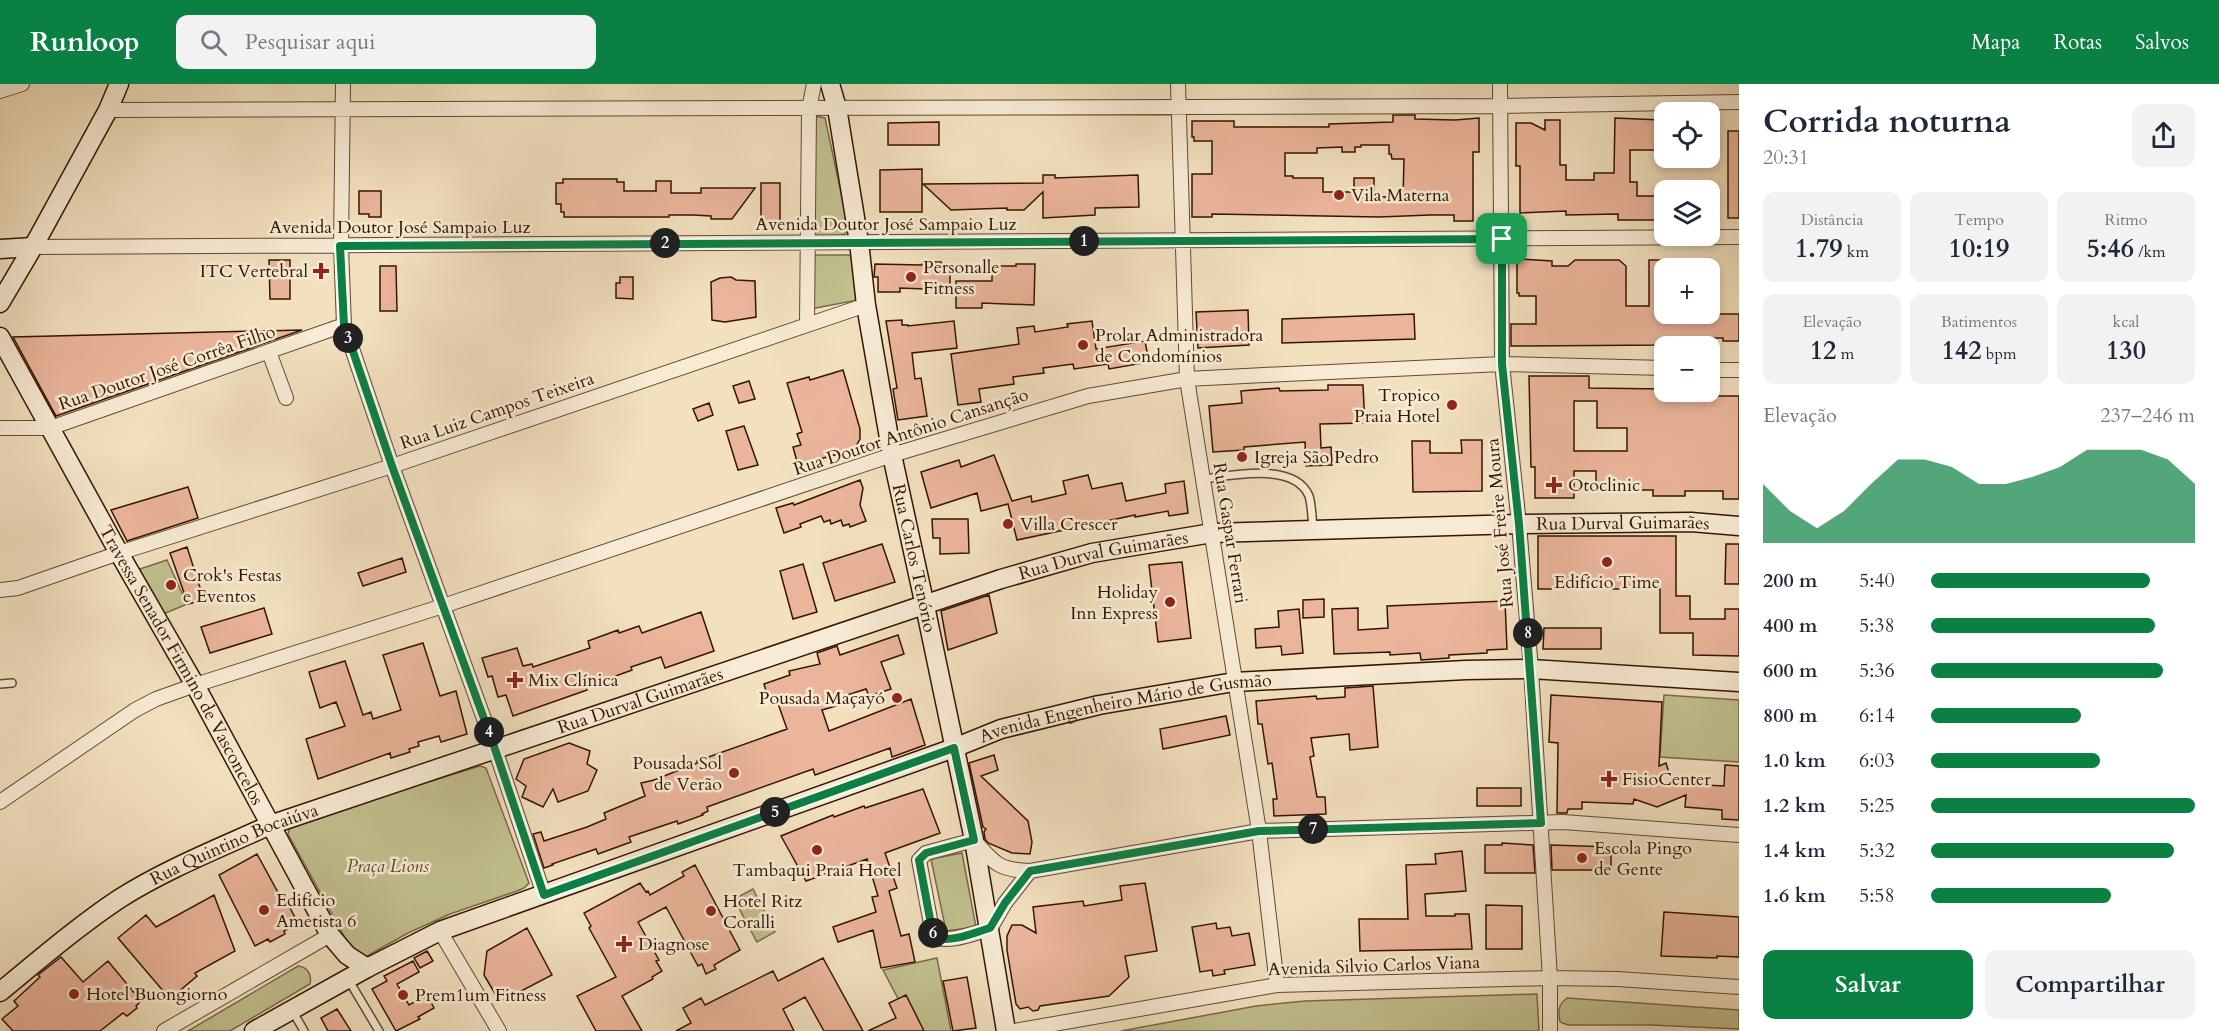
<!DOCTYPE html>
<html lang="pt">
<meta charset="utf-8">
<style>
:root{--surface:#fff;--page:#f2f2f3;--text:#1f2937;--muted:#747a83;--accent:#0b8043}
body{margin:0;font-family:Cardo,serif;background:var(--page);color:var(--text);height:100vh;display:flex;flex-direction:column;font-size:22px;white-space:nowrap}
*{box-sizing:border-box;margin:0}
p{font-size:20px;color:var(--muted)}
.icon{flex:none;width:33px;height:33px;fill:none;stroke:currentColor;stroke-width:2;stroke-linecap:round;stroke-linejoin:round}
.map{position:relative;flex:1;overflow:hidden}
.panel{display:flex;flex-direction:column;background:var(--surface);width:480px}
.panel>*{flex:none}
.buttons{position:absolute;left:1654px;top:18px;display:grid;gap:12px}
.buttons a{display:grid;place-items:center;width:66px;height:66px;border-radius:12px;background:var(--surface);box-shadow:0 3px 9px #0003;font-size:30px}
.pin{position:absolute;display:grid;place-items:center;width:51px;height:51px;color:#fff;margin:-26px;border-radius:12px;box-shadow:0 3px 9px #0006}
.km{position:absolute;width:30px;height:30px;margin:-15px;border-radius:50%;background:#222;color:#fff;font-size:16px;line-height:30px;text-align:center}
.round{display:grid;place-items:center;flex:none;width:63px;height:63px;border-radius:12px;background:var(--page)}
.head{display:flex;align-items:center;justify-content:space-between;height:102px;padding:0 24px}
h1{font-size:33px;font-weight:700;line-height:45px}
.stats{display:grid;grid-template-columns:repeat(3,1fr);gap:9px;height:102px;padding:6px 24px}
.stats div{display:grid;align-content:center;border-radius:12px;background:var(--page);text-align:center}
.stats b{font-size:26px;font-weight:700}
.stats small{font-size:16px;font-weight:400}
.stats p{font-size:16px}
.chart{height:168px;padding:12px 24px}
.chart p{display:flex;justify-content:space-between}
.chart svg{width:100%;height:108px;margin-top:6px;fill:var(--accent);opacity:.7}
.primary-button{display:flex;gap:12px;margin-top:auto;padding:12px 24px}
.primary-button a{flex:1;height:69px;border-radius:12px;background:var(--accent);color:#fff;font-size:24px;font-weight:700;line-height:69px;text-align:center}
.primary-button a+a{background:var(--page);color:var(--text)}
ul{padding:0 24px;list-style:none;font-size:20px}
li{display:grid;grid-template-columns:96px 72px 1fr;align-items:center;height:45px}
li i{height:15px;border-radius:8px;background:var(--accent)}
header{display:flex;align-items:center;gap:36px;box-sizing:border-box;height:84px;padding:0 30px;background:var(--accent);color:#fff}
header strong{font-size:28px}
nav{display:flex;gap:33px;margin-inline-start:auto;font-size:21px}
.search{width:420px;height:54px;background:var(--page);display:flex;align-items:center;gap:15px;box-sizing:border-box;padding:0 21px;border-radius:12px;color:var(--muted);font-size:22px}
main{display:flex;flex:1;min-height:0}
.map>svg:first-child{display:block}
.green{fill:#c1c08e;stroke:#7a6a48;stroke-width:1.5}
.building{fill:#ebb59b;stroke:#341501;stroke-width:1.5;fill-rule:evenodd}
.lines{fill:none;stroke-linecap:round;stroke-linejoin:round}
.lane-casing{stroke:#644830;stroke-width:10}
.street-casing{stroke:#644830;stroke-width:16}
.secondary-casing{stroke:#341501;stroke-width:21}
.lane{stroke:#f7ebd5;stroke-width:7}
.street{stroke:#f7ebd5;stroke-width:14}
.secondary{stroke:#f7ebd5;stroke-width:18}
.route-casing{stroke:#fff;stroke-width:12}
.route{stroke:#0b8043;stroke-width:8}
.poi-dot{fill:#8f2418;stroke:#f7ebd5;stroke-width:2}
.labels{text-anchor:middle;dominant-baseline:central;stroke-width:5;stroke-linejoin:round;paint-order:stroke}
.poi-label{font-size:18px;fill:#341501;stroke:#f7ebd5;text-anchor:start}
.street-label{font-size:18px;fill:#341501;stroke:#f7ebd5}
.park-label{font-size:18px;font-style:italic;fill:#5e482b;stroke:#f7ebd5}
</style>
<header>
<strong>Runloop</strong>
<div class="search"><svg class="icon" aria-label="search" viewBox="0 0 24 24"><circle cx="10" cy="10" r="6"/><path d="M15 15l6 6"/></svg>Pesquisar aqui</div>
<nav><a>Mapa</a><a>Rotas</a><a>Salvos</a></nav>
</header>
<main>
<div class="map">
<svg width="1739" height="947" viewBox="0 0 1739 947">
<rect width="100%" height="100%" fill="#f2e0bf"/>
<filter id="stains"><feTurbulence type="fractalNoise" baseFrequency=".00333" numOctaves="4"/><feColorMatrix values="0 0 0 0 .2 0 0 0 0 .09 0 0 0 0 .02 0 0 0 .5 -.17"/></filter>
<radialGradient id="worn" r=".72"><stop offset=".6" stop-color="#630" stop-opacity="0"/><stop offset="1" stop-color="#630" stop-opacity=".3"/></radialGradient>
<path class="green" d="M815,32l10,2 24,112c-10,10 -26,10 -38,2z
M811,171h40l7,45 -48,9z
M167,476l20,44 -26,11 -24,-45z
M1664,611l75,5v62l-79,-5z
M480,682l6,2 43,115 -5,5 -7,3 -67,23 -42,19 -41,23 -6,1 -7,-3 -66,-120 2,-7 5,-4z
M962,769l14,74 -30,4 -15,-72z
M753,805l22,43 -18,10 -23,-43z
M937,874l14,73h-36l-32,-61z
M298,882c10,1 14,9 12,18l-80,47h-42z
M1537,910l2,37h-418l135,-25 49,-5z
M1567,914l172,12v19l-88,-4h-83l-8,-3c-2,-11 -2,-17 7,-24z"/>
<path class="building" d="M1393,31h22v4l40,1 24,-2v34h-6v69h-19v-6h-24l-51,2 -167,-3v3h-20v-43h20v-33h-18v-4h-2v-16h42v6h95v-3l64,-2zM1361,61h28v9h2l1,5h12l-1,38h-29v-19h-20v14h-31v-14h-30v-2h-8v-23h32v-5l25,-1v5h13v-5h6z
M1615,34l46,2v9h3l1,21h-35v32h7v14h27v24h-46v-6l-52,1v-4l-46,2v-47h-4v-43h15l14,7v-10h15v45h6v15h28v-7h20z
M939,38v23h-51v-22z
M1728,47h11v87h-11z
M922,85v43h-42v-42z
M1043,91h12v3l83,-3 1,32 -44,1v7l-52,3v-26l-19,18h-17v-2l-56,2 -28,-26 120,-1z
M563,95h54v3h7v9h32v-10h15v12h30v-5h54l-23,31h-21v-3l-18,-1h-24v2h-105v-5h-3v-8h-5v-21h7z
M761,99h19v39h-19z
M359,107h22v26h-12v-3h-10z
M1519,175l33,2v5h16l7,-6h44l7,6v40h23v-46h16v54h74v27h-16v-3h-58v7l-154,1v-22h25v-28h-17v-3h-2v-32h2z
M269,176h21v39h-20z
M922,178h19v5h9v23l-50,-2v4h-22v-15h-4l1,-13 47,1z
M1016,180h19l-1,41 -52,-2v5h-26v-27h36v-15h24z
M380,182h16l1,45h-17z
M620,193h13v22l-17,-1v-15h4z
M731,193l5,3 19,1 1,36 -31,5 -13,-2 -1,-38 9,-4z
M1248,226l1,35 -51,3 -2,-36z
M1414,230l1,25 -133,4v-24z
M902,236v5h6v1l46,-5 3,27 -45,5 3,26 6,-1 6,38 -29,4 -5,-31 4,-1 -11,-67z
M1092,237l4,28 49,-8 4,21 -40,7 -1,-5 -34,5 -1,-5 -30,4 1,5 -31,4 1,7 -35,5 2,13 -23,3 -7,-51 68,-10 -2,-16 17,-2 1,6 33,-5 -1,-3z
M302,246l-246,86 -43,-79z
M843,286l17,59v10l-4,7 -7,5 -51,14 -5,-18 8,-2 -4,-11 5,-2 -15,-49 22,-6 1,3z
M1529,292h60v12l76,1v3h14v4h60v103h-16v-8h-38v5h-32v-6h-57v-19h-22v27h-39v-31h-4zM1574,317h23v27h30v23h-53z
M749,297l6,18 -16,4 -6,-17z
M1328,301h35l1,21 1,17 -45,1 1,24 10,-1 1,18 -26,1 -1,-24 -61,5v3l-31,2 -4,-46 33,-3 -1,-12 38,-3 1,3 48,-1z
M709,319l4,12 -15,6 -5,-12z
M744,342l14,39 -20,5 -12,-39z
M1461,356h21v51l-69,1 -1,-51h18v12h32z
M994,371l18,46 19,-5 1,6 34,-8 -3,-13 25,-6 4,14 30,-6 4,18 40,-8 -1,-9 19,-3 4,32 -19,3 -1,-5 -33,6v-2l-118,25 -9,-36 -27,7 -4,-18 -46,15 -10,-36 38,-12 2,7z
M860,396l3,8 -3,17 6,16 -16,6 -1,-3 -6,2 -2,-6 -10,4 -1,-4 -6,2 -3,-6 -21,8 1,3 -17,6 -8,-25 17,-5 1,2z
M188,403l10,31 -71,23 -16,-31z
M932,435h36l1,34 -29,1v-16h-7z
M1538,452h138v60h14v23h35v-10h14v47l-46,-1v-22h-33v-44h-122z
M882,460l13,38 -60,19 -12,-38z
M1726,460h13v40h-14z
M187,463l17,53 -16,4 -18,-51z
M402,474l4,14 -43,14 -5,-13z
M1182,478l9,76 -33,4 -9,-77z
M803,480l14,48 -24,7 -13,-48z
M989,511l8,38 -49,17 -7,-39z
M1324,515v18l-21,1v-18z
M1505,517l2,48 -20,1v3l-38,2v3l-28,2 -1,-7 -30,2v-3l-56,2 -2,-45 26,-1v22l30,-2 -1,-22z
M264,524l8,26 -62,19 -9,-26z
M1299,525l4,44 -21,2 -1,-9 -25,2 -1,-19 24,-2 -1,-16z
M701,528l13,39 -49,17 -4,-11 -30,10 1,3 -46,17 1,3 -74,26 -7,-21 -8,2 -6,-21 -4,1 -6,-19 35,-10 6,18 9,-2 1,3 57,-19 -2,-7 30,-11 1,3 20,-7 3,7z
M1544,544h57v21h-58z
M898,551l6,19 -23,8 10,27 -22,7 -3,-7 -25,8 2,7 -21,6 7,21 82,-32 14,46 -33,12 -2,-9 -75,27 -2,-6 -106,38 1,4 -6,3 1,1 -25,9 -1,-3 -48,16 2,5 -33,12 -2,-5 -44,15 1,1 -9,3 -11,-34 8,-2 3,9 43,-14 19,-8 -2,-6 41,-17 -4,-13 13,-3 43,-17v-2l90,-32 -12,-34 -7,3 -4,-14 26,-9 -1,-4 31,-7 -3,-11 20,-7 3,9z
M423,559l17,53 16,-5 11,43 -26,8 -2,-6 -21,6 1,4 -10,3 1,3 -19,6 -1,-5 -72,26 -12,-40 39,-13 -9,-24 -16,6 -11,-36 36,-11 18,54 8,-3 2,7 28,-9 -18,-55z
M1373,602l5,61 -28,3 -1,-16 -38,4 3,18 -4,1 7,40h8l1,17 -52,2 -1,-17h4l-5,-36 -4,1 -6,-40h-4l-2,-23 60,-5 1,3 28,-2v-9z
M1551,611l111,7 -3,64 7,-3 3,10 -22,9 77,4 1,-21 14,1v54l-17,-1v-9l-37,-3 1,-12 -29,12 -23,-8 -1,5 -51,-2v7h-14l-1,4h-10l1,-70 -9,-1z
M1226,632l4,19 -67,14 -3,-20z
M569,659l21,8 -3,13 10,6 -9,21 -30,11 -5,-13 -10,18 -21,-10 4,-11 -10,-7 8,-20z
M994,671l4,15 -17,6 47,45 4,21 -2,12 -18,-1 -24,-10 -3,-4 -1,-7 2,-3 -3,-2 -14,-64z
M1477,704h44v18h-44z
M923,705l17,44 -55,20 12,35 -8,3 12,45 8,-2 6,28 -34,6 -8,-38 -35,12 -5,-15 43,-15 -4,-15 6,-1 -11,-37 -61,22 -25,-45 52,-21 1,2 30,-11 1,2z
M1502,759l31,2 2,28h-50v-28h17z
M1551,761l60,2v23h-59z
M1462,767l4,40 -41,3 1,22h29v-2h14l3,35 -112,2 -1,-32h49l-2,-54 30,-1 -1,-10z
M257,770l23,42 3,-1 15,28 -14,8 1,3 -15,8 -2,-3 -13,7 -36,-71z
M695,781l45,85 -26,15 2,4 -10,5 -4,-10 -4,2 -32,-59 -28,15 21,38 -3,1 6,10 -10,6 1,2 -31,17 20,35h-46l-19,-35 39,-19 -27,-49 2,-2 -7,-13 56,-30 6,9 2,-1 2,4 34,-19 -2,-4z
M1145,799l12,68 -32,5 4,21 -20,19 -69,10 -2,4 -5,1 -5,-4 -8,2 -4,-5 -9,-54v-14l5,-11h10l14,8 -3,-26 50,-6 1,5 38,-6 -2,-14z
M214,811l21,56 -40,22 2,3 -27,23 -52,-61 28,-23 10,12z
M1486,821l36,1v43h-36z
M1664,828l75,5v40l-22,-1v2l-56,-2z
M1216,839l1,6 13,-2 2,9 17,-3 6,32 -31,5 1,4 -12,2 -1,-6 -12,2 -8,-45z
M527,844l25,47 -52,27 -16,-27 3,-24z
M427,867l6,10 -13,7 -6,-10z
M61,873l22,25 25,-21 33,40 -5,5 1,2 -10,8 -4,-3 -23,18h-87l-11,-12 16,-13 -4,-5 26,-24 -2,-2z
M823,874l40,73h-39l-19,-34 -22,12 11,22h-118l15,-8 -8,-15 18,-10 4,7 68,-34 5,10z
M413,877l6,11 -22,12 12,21 18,-10 7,13 -16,9 2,2 -24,12 -24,-42 15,-8 -3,-5z
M967,893l9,51 -23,3 -10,-50z
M906,911l18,36h-56l28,-13 -7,-15z
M337,925l14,22h-23l-7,-13z"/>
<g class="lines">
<defs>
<path id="lane" d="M1204,395c28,-4 91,-17 105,17 3,10 3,23 4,33
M0,600l12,-1
M348,895l31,52
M292,926l12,21"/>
<path id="street" d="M343,0l-2,162 3,79 48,141 103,283 49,146
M1178,0l9,295 72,452 18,154
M1500,0l2,280 17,160 12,145 19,309v53
M0,7l22,-7
M108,26l1392,-4 239,-4
M33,163l1706,-10
M807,240l2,-215 5,-25
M269,268l17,46
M1710,286h29
M0,344h50l294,-103
M0,506l18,-2 101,-35 273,-87 474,-161
M0,718l135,-92 21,-11 39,-14 248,-79 449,-151 196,-59 99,-17 77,-4 238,-11 163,4
M1030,787l-25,32 -15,26c-17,4 -36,13 -54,9l-3,-3 -14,-75 7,-7 48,-13c20,23 24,30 56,31l229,-40 304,-9 176,13
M440,847l59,100
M164,947l166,-96
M1014,947l263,-46 273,-7 67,1 122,8"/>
<g id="secondary">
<path id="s1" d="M830,0l7,24 22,134 7,63 26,150 33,151 49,234 32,191"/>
<path d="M0,165l33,-2"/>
<path d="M0,219l33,-56 75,-137 11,-26"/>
<path id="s2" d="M0,253l119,216 76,132 135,250 17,20 20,13"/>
<path id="s3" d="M0,908c39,-32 77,-65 119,-93 47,-30 101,-51 151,-74l731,-246 91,-26 120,-20 307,-9 172,-2 48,4"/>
<path id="s4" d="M254,947l113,-63 73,-37 514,-183 47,-19 98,-24 135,-23 232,-12 65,-1 208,13"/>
</g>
</defs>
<use href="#lane" class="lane-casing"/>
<use href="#street" class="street-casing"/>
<use href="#secondary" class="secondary-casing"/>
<use href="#lane" class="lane"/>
<use href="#street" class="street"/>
<use href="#secondary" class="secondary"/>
</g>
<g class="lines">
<defs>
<path id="route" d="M1502,155v125l17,160 22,299 -282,8 -229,40 -25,32 -15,25c-17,5 -36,14 -54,10l-3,-3 -14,-75 7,-7 48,-13 -20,-92 -410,147 -49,-146 -103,-283 -48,-141 -4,-79z"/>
</defs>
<use href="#route" class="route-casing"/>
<use href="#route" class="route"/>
</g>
<g class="poi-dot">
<circle cx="1339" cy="111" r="6"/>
<path d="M318 178h6v6h6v6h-6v6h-6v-6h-6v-6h6z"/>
<circle cx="911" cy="193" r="6"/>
<circle cx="1083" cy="261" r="6"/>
<circle cx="1452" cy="321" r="6"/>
<circle cx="1242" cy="373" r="6"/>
<path d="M1551 392h6v6h6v6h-6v6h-6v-6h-6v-6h6z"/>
<circle cx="1008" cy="440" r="6"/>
<circle cx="1607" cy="478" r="6"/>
<circle cx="171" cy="501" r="6"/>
<circle cx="1170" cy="518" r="6"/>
<path d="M512 587h6v6h6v6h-6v6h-6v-6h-6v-6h6z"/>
<circle cx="897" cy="614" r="6"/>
<circle cx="734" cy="689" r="6"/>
<path d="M1606 686h6v6h6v6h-6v6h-6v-6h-6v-6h6z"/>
<circle cx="817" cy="766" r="6"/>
<circle cx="1582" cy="774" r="6"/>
<circle cx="264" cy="826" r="6"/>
<circle cx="711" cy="827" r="6"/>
<path d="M621 851h6v6h6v6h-6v6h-6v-6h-6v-6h6z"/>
<circle cx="74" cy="910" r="6"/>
<circle cx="403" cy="911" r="6"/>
</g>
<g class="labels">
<g class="poi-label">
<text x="1351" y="111">Vila Materna</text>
<text x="923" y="183">Personalle<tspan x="923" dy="21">Fitness</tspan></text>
<text x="308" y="187" text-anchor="end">ITC Vertebral</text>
<text x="1095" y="251">Prolar Administradora<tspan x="1095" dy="21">de Condomínios</tspan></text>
<text x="1440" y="311" text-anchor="end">Tropico<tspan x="1440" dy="21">Praia Hotel</tspan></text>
<text x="1254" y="373">Igreja São Pedro</text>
<text x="1568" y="401">Otoclinic</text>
<text x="1020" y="440">Villa Crescer</text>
<text x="183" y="491">Crok's Festas<tspan x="183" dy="21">e Eventos</tspan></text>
<text x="1607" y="498" text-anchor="middle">Edifício Time</text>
<text x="1158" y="508" text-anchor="end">Holiday<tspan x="1158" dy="21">Inn Express</tspan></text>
<text x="528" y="596">Mix Clínica</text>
<text x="885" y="614" text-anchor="end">Pousada Maçayó</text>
<text x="722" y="679" text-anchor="end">Pousada Sol<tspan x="722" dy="21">de Verão</tspan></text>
<text x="1622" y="695">FisioCenter</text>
<text x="1594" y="764">Escola Pingo<tspan x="1594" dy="21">de Gente</tspan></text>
<text x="817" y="786" text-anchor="middle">Tambaqui Praia Hotel</text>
<text x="276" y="816">Edifício<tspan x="276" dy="21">Ametista 6</tspan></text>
<text x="723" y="817">Hotel Ritz<tspan x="723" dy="21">Coralli</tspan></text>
<text x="638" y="860">Diagnose</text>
<text x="86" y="910">Hotel Buongiorno</text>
<text x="415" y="911">Prem1um Fitness</text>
</g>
<g class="street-label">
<text x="886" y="140">Avenida Doutor José Sampaio Luz</text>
<text x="400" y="143">Avenida Doutor José Sampaio Luz</text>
<text transform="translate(167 284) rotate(-19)">Rua Doutor José Corrêa Filho</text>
<text transform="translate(497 327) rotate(-19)">Rua Luiz Campos Teixeira</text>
<text transform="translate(911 348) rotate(-18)">Rua Doutor Antônio Cansanção</text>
<text transform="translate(1500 439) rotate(-95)">Rua José Freire Moura</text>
<text stroke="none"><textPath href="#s3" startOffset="1718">Rua Durval Guimarães</textPath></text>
<text transform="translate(1230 449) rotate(81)">Rua Gaspar Ferrari</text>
<text stroke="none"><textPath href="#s3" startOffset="1196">Rua Durval Guimarães</textPath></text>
<text stroke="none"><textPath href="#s1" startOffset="482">Rua Carlos Tenório</textPath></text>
<text stroke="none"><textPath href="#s2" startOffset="375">Travessa Senador Firmino de Vasconcelos</textPath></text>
<text stroke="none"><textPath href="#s3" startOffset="710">Rua Durval Guimarães</textPath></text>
<text stroke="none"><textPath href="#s4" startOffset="934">Avenida Engenheiro Mário de Gusmão</textPath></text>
<text stroke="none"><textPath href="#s3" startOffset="279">Rua Quintino Bocaiúva</textPath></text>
<text transform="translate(1374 882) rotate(-2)">Avenida Silvio Carlos Viana</text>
</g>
<g class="park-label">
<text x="388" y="782">Praça Lions</text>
</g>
</g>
<rect width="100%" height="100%" filter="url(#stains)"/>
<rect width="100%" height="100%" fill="url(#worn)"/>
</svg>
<div class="buttons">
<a><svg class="icon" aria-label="locate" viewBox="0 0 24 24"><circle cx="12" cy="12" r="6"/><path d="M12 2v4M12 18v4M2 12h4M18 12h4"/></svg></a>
<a><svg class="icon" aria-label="layers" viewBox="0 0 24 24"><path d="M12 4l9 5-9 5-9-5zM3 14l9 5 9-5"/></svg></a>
<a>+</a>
<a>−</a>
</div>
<div class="pin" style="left:1502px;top:155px;background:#1e9e55"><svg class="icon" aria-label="arrive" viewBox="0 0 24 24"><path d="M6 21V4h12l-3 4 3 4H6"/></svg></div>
<b class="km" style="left:1084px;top:157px">1</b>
<b class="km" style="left:665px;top:159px">2</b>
<b class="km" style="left:348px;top:254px">3</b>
<b class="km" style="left:489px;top:648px">4</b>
<b class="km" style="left:775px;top:728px">5</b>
<b class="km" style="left:933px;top:849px">6</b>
<b class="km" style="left:1313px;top:745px">7</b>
<b class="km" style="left:1528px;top:549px">8</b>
</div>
<section class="panel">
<div class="head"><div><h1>Corrida noturna</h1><p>20:31</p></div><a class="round"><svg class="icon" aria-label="share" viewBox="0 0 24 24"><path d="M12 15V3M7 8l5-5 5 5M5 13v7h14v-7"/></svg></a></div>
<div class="stats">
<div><p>Distância</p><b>1.79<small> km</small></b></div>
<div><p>Tempo</p><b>10:19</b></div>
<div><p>Ritmo</p><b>5:46<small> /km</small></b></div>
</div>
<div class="stats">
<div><p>Elevação</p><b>12<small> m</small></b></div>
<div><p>Batimentos</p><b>142<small> bpm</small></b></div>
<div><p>kcal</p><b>130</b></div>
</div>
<div class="chart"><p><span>Elevação</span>237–246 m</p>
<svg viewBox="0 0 160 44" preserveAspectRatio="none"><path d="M0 44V20L10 31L20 38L30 31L40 20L50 10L60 10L70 13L80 20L90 20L100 17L110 13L120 6L130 6L140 6L150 10L160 20V44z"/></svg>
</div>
<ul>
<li><b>200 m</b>5:40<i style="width:83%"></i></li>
<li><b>400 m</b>5:38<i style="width:85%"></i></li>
<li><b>600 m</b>5:36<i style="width:88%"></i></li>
<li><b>800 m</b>6:14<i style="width:57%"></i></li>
<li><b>1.0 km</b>6:03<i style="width:64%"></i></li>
<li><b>1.2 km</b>5:25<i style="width:100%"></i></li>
<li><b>1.4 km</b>5:32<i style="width:92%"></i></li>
<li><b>1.6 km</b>5:58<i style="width:68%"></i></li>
</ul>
<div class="primary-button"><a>Salvar</a><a>Compartilhar</a></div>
</section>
</main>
